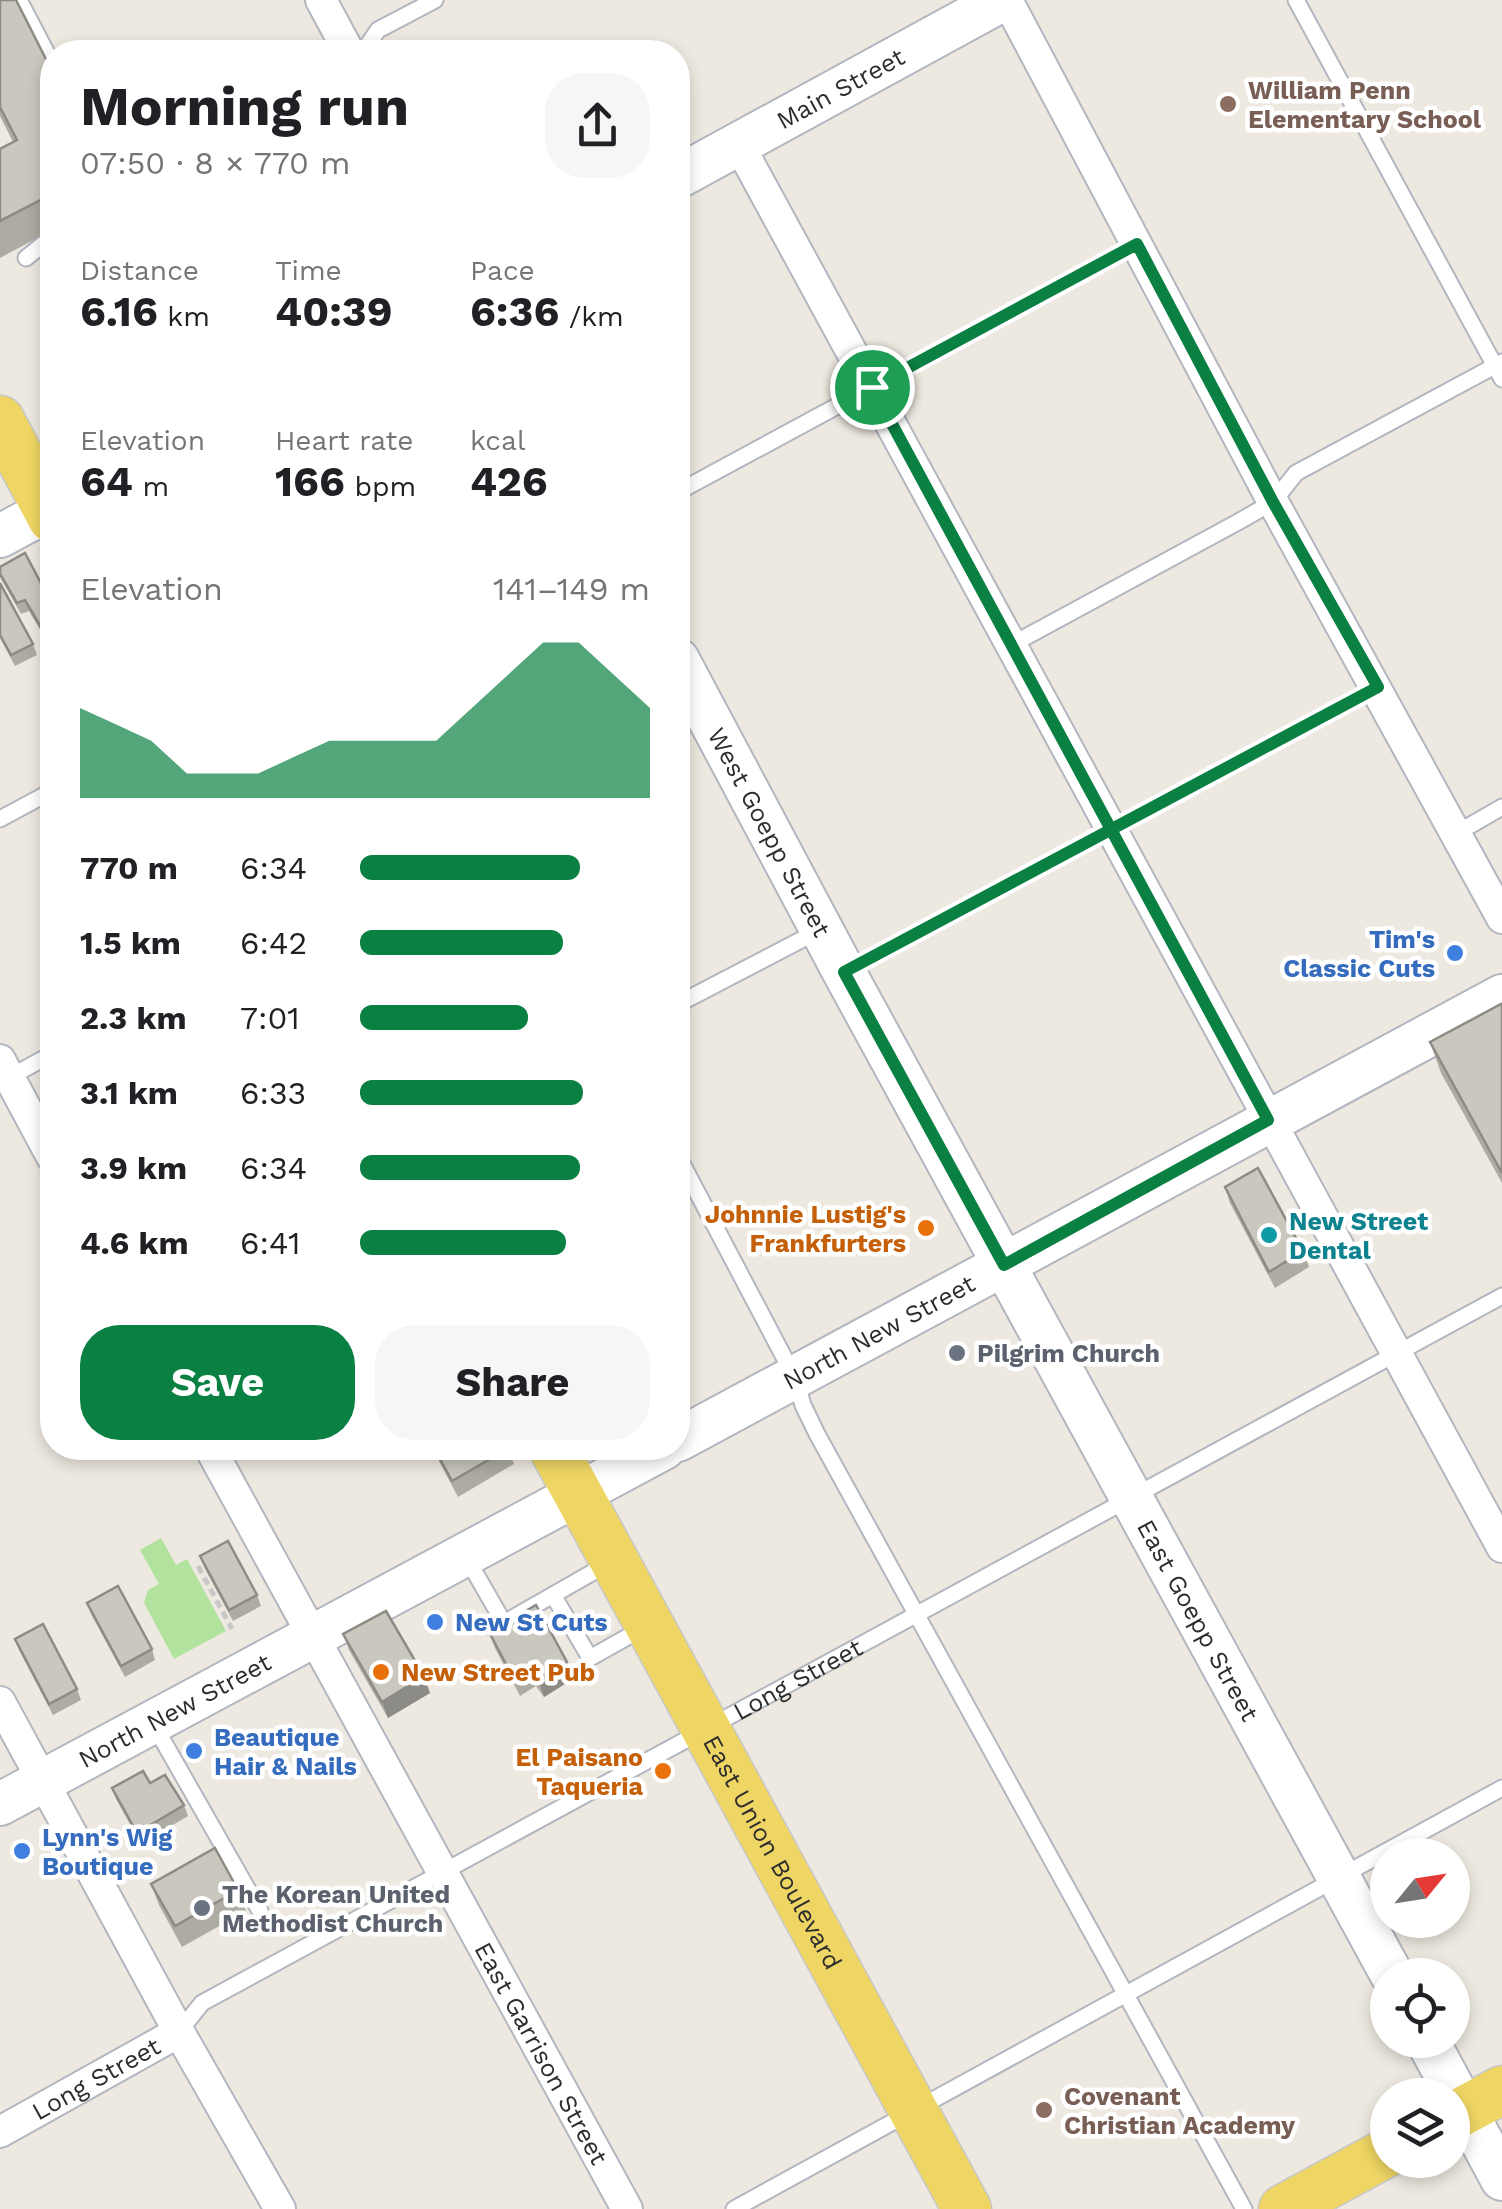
<!DOCTYPE html>
<meta charset="utf-8">
<style>
:root{--surface:#fff;--page:#f6f6f6;--text:#202124;--muted:#757577;--accent:#0b8043}
body{margin:0;font-family:"Work Sans",sans-serif;background:var(--page);color:var(--text);height:100vh;display:flex;flex-direction:column;font-size:38px;white-space:nowrap}
*{box-sizing:border-box;margin:0}
p{font-size:32px;color:var(--muted)}
.icon{flex:none;width:55px;height:55px;fill:none;stroke:currentColor;stroke-width:2;stroke-linecap:round;stroke-linejoin:round}
.map{position:relative;flex:1;overflow:hidden}
.details{position:absolute;left:40px;top:40px;width:650px;height:1420px;display:flex;flex-direction:column;background:var(--surface);border-radius:40px;box-shadow:0 5px 15px #0003}
.details>*{flex:none}
.needle{width:65px;rotate:60deg}
.fabs{position:absolute;left:1370px;top:1838px;display:grid;gap:20px}
.fabs a{display:grid;place-items:center;width:100px;height:100px;border-radius:50%;background:var(--surface);box-shadow:0 5px 15px #0003;font-size:50px}
.pin{position:absolute;display:grid;place-items:center;width:85px;height:85px;color:#fff;margin:-42px;border:5px solid #fff;border-radius:50%;box-shadow:0 2px 10px #0007}
.round{display:grid;place-items:center;flex:none;width:105px;height:105px;border-radius:40px;background:var(--page)}
.summary{display:flex;align-items:center;justify-content:space-between;height:170px;padding:0 40px}
h1{font-size:55px;font-weight:700;line-height:75px}
.metrics{display:grid;grid-template-columns:repeat(3,1fr);gap:15px;height:170px;padding:10px 40px}
.metrics div{display:grid;align-content:center}
.metrics b{font-size:42px;font-weight:700}
.metrics small{font-size:28px;font-weight:400}
.metrics p{font-size:28px}
.chart{height:280px;padding:20px 40px}
.chart p{display:flex;justify-content:space-between}
.chart svg{width:100%;height:180px;margin-top:10px;fill:var(--accent);opacity:.7}
.cta{display:flex;gap:20px;margin-top:auto;padding:20px 40px}
.cta a{flex:1;height:115px;border-radius:40px;background:var(--accent);color:#fff;font-size:40px;font-weight:700;line-height:115px;text-align:center}
.cta a+a{background:var(--page);color:var(--text)}
ul{padding:0 40px;list-style:none;font-size:32px}
li{display:grid;grid-template-columns:160px 120px 1fr;align-items:center;height:75px}
li i{height:25px;border-radius:12px;background:var(--accent)}
.map>svg:first-child{display:block}
.green{fill:#b2e39e}
.lines{fill:none;stroke-linecap:round;stroke-linejoin:round}
.lane-casing{stroke:#b3b5c0;stroke-width:19}
.street-casing{stroke:#b3b5c0;stroke-width:34}
.secondary-casing{stroke:#b3b5c0;stroke-width:46}
.primary-casing{stroke:#c8c8c8;stroke-width:51}
.path{stroke:#c8c8c8;stroke-width:5;stroke-dasharray:8 5;stroke-linecap:butt}
.lane{stroke:#fff;stroke-width:15}
.street{stroke:#fff;stroke-width:30}
.secondary{stroke:#fff;stroke-width:42}
.primary{stroke:#efd664;stroke-width:48}
.wall{fill:#aeaba3}
.shaded-wall{fill:#8d8b85}
.building{fill:#cac7be;stroke:#8d8b85;stroke-width:2.5}
.route-casing{stroke:#fff;stroke-width:20}
.route{stroke:#0b8043;stroke-width:12}
.education-dot{fill:#8d6e63;stroke:#fff;stroke-width:4}
.shop-dot{fill:#3f7fe0;stroke:#fff;stroke-width:4}
.food-dot{fill:#e8710a;stroke:#fff;stroke-width:4}
.culture-dot{fill:#0f9aa8;stroke:#fff;stroke-width:4}
.worship-dot{fill:#6b7280;stroke:#fff;stroke-width:4}
.labels{text-anchor:middle;dominant-baseline:central;stroke-width:9;stroke-linejoin:round;paint-order:stroke}
.street-label{font-size:25px;fill:#2d2d2d;stroke:#fff}
.education-label{font-size:25px;font-weight:bold;fill:#785e54;stroke:#fff;text-anchor:start}
.shop-label{font-size:25px;font-weight:bold;fill:#366cbe;stroke:#fff;text-anchor:start}
.food-label{font-size:25px;font-weight:bold;fill:#c56008;stroke:#fff;text-anchor:end}
.culture-label{font-size:25px;font-weight:bold;fill:#0d838f;stroke:#fff;text-anchor:start}
.worship-label{font-size:25px;font-weight:bold;fill:#5b616d;stroke:#fff;text-anchor:start}
</style>
<div class="map">
<svg width="1502" height="2209" viewBox="0 0 1502 2209">
<rect width="100%" height="100%" fill="#eee9e0"/>
<path class="green" d="M161,1538l15,27 11,-6 39,72 -52,28 -30,-56 4,-13 11,-6 -19,-34z"/>
<g class="lines">
<defs>
<g id="lane">
<path d="M19,0l33,63"/>
<path d="M1296,0l206,379"/>
<path d="M363,52l15,-22 57,-30"/>
<path d="M26,258l26,-21"/>
<path d="M678,492l459,-248"/>
<path d="M1011,645l227,-123 35,-20 23,-29 206,-111"/>
<path d="M0,819l52,-28"/>
<path d="M1457,833l45,-26"/>
<path d="M848,970l530,-283"/>
<path d="M678,1004l142,-74"/>
<path d="M8,1078l44,-24"/>
<path d="M678,1156l117,222 8,27 14,29 427,775"/>
<path d="M466,1557l38,66 105,-60"/>
<path d="M553,1595l37,63 55,-31"/>
<path d="M154,1725l106,186"/>
<path id="s1" d="M179,2032l23,-29 1300,-707"/>
<path d="M734,2209l768,-421"/>
</g>
<g id="street">
<path d="M321,0l28,52"/>
<path d="M1007,0l266,502 229,416"/>
<path d="M739,145l763,1402"/>
<path d="M0,1060l52,97"/>
<path id="s2" d="M210,1448l417,761"/>
<path d="M0,1702l179,330 101,177"/>
<path id="s3" d="M0,2132l179,-100"/>
</g>
<g id="secondary">
<path id="s4" d="M678,177l324,-177"/>
<path d="M0,536l52,-28"/>
<path id="s5" d="M678,660l166,312 548,1003"/>
<path id="s6" d="M678,1440l824,-444"/>
<path id="s7" d="M0,1804l664,-356"/>
<path d="M1427,2040l75,139"/>
</g>
<g id="primary">
<path d="M0,420l52,98"/>
<path id="s8" d="M553,1448l414,761"/>
<path d="M1452,2117l50,-27"/>
<path d="M1283,2209l105,-57"/>
</g>
</defs>
<use href="#lane" class="lane-casing"/>
<use href="#street" class="street-casing"/>
<use href="#secondary" class="secondary-casing"/>
<use href="#primary" class="primary-casing"/>
<path class="path" d="M198,1566l34,63"/>
<use href="#lane" class="lane"/>
<use href="#street" class="street"/>
<use href="#secondary" class="secondary"/>
<use href="#primary" class="primary"/>
</g>
<path class="wall" d="M0,0l52,71v159l-52,28v-109l13,-7 -13,-26z
M0,567l52,37v39l-3,2 -20,-34 -8,3 -21,-37z
M0,583l33,61 4,11 -22,11 -15,-28z
M1502,1006v177l-61,-110 -11,-31z
M1225,1187l78,64 6,16 -34,21 -45,-85z
M432,1448h76l6,16 -56,33z
M200,1556l57,39 4,11 -28,15 -29,-54z
M87,1603l65,46 3,11 -30,17 -34,-63z
M489,1632l78,30 6,17 -29,18 -8,-11 -16,10 -25,-48z
M343,1634l87,59 -42,25 -39,-68z
M15,1639l62,50 4,11 -28,15 -34,-65z
M150,1783l34,22 4,11 -47,28 -25,-45 -4,-11z
M151,1884l87,6 8,21 -64,36 -23,-42z"/>
<path class="shaded-wall" d="M567,1662l6,17 -29,18 -6,-17z
M424,1676l6,17 -42,25 -6,-16z"/>
<path class="building" d="M0,0h16l36,71v123l-52,27v-72l17,-9 -17,-33z
M25,553l27,51v26l-7,4 -20,-34 -8,3 -17,-29v-7z
M0,583l33,61 -22,11 -11,-20z
M1501,1004l1,2v167l-72,-131z
M1258,1168l45,83 -34,21 -44,-85z
M434,1448h75l-57,33z
M228,1541l29,54 -28,15 -29,-54z
M118,1586l34,63 -31,17 -34,-63z
M536,1605l31,57 -29,18 -8,-10 -16,9 -25,-47z
M386,1611l38,65 -42,26 -39,-68z
M43,1624l34,65 -28,15 -34,-65z
M143,1771l7,12 15,-8 19,30 -47,28 -25,-45z
M215,1848l23,42 -63,36 -24,-42z"/>
<g class="lines">
<defs>
<path id="route" d="M872,387l396,733 -264,145 -160,-293 534,-285 -105,-185 -136,-258 -265,143"/>
</defs>
<use href="#route" class="route-casing"/>
<use href="#route" class="route"/>
</g>
<g class="education-dot">
<circle cx="1228" cy="104" r="10"/>
<circle cx="1044" cy="2110" r="10"/>
</g>
<g class="shop-dot">
<circle cx="1455" cy="953" r="10"/>
<circle cx="435" cy="1622" r="10"/>
<circle cx="194" cy="1751" r="10"/>
<circle cx="22" cy="1851" r="10"/>
</g>
<g class="food-dot">
<circle cx="926" cy="1228" r="10"/>
<circle cx="381" cy="1672" r="10"/>
<circle cx="663" cy="1771" r="10"/>
</g>
<circle class="culture-dot" cx="1269" cy="1235" r="10"/>
<g class="worship-dot">
<circle cx="957" cy="1353" r="10"/>
<circle cx="202" cy="1908" r="10"/>
</g>
<g class="labels">
<g class="street-label">
<text stroke="none"><textPath href="#s4" startOffset="185">Main Street</textPath></text>
<text stroke="none"><textPath href="#s5" startOffset="195">West Goepp Street</textPath></text>
<text stroke="none"><textPath href="#s6" startOffset="228">North New Street</textPath></text>
<text stroke="none"><textPath href="#s5" startOffset="1092">East Goepp Street</textPath></text>
<text stroke="none"><textPath href="#s1" startOffset="715">Long Street</textPath></text>
<text stroke="none"><textPath href="#s7" startOffset="198">North New Street</textPath></text>
<text stroke="none"><textPath href="#s8" startOffset="460">East Union Boulevard</textPath></text>
<text stroke="none"><textPath href="#s2" startOffset="690">East Garrison Street</textPath></text>
<text stroke="none"><textPath href="#s3" startOffset="110">Long Street</textPath></text>
</g>
<g class="education-label">
<text x="1248" y="90">William Penn<tspan x="1248" dy="29">Elementary School</tspan></text>
<text x="1064" y="2096">Covenant<tspan x="1064" dy="29">Christian Academy</tspan></text>
</g>
<g class="shop-label">
<text x="1435" y="939" text-anchor="end">Tim's<tspan x="1435" dy="29">Classic Cuts</tspan></text>
<text x="455" y="1622">New St Cuts</text>
<text x="214" y="1737">Beautique<tspan x="214" dy="29">Hair &amp; Nails</tspan></text>
<text x="42" y="1837">Lynn's Wig<tspan x="42" dy="29">Boutique</tspan></text>
</g>
<g class="food-label">
<text x="906" y="1214">Johnnie Lustig's<tspan x="906" dy="29">Frankfurters</tspan></text>
<text x="401" y="1672" text-anchor="start">New Street Pub</text>
<text x="643" y="1757">El Paisano<tspan x="643" dy="29">Taqueria</tspan></text>
</g>
<g class="culture-label">
<text x="1289" y="1221">New Street<tspan x="1289" dy="29">Dental</tspan></text>
</g>
<g class="worship-label">
<text x="977" y="1353">Pilgrim Church</text>
<text x="222" y="1894">The Korean United<tspan x="222" dy="29">Methodist Church</tspan></text>
</g>
</g>
</svg>
<div class="fabs">
<a><svg class="needle" viewBox="-14 -14 28 28"><path d="M0-13l5 13h-10z" fill="#e53935"/><path d="M0 13l5-13h-10z" fill="#757577"/></svg></a>
<a><svg class="icon" aria-label="locate" viewBox="0 0 24 24"><circle cx="12" cy="12" r="6"/><path d="M12 2v4M12 18v4M2 12h4M18 12h4"/></svg></a>
<a><svg class="icon" aria-label="layers" viewBox="0 0 24 24"><path d="M12 4l9 5-9 5-9-5zM3 14l9 5 9-5"/></svg></a>
</div>
<div class="pin" style="left:872px;top:387px;background:#1e9e55"><svg class="icon" aria-label="arrive" viewBox="0 0 24 24"><path d="M6 21V4h12l-3 4 3 4H6"/></svg></div>
<section class="details">
<div class="summary"><div><h1>Morning run</h1><p>07:50 · 8 × 770 m</p></div><a class="round"><svg class="icon" aria-label="share" viewBox="0 0 24 24"><path d="M12 15V3M7 8l5-5 5 5M5 13v7h14v-7"/></svg></a></div>
<div class="metrics">
<div><p>Distance</p><b>6.16<small> km</small></b></div>
<div><p>Time</p><b>40:39</b></div>
<div><p>Pace</p><b>6:36<small> /km</small></b></div>
</div>
<div class="metrics">
<div><p>Elevation</p><b>64<small> m</small></b></div>
<div><p>Heart rate</p><b>166<small> bpm</small></b></div>
<div><p>kcal</p><b>426</b></div>
</div>
<div class="chart"><p><span>Elevation</span>141–149 m</p>
<svg viewBox="0 0 160 44" preserveAspectRatio="none"><path d="M0 44V22L10 26L20 30L30 38L40 38L50 38L60 34L70 30L80 30L90 30L100 30L110 22L120 14L130 6L140 6L150 14L160 22V44z"/></svg>
</div>
<ul>
<li><b>770 m</b>6:34<i style="width:76%"></i></li>
<li><b>1.5 km</b>6:42<i style="width:70%"></i></li>
<li><b>2.3 km</b>7:01<i style="width:58%"></i></li>
<li><b>3.1 km</b>6:33<i style="width:77%"></i></li>
<li><b>3.9 km</b>6:34<i style="width:76%"></i></li>
<li><b>4.6 km</b>6:41<i style="width:71%"></i></li>
</ul>
<div class="cta"><a>Save</a><a>Share</a></div>
</section>
</div>
